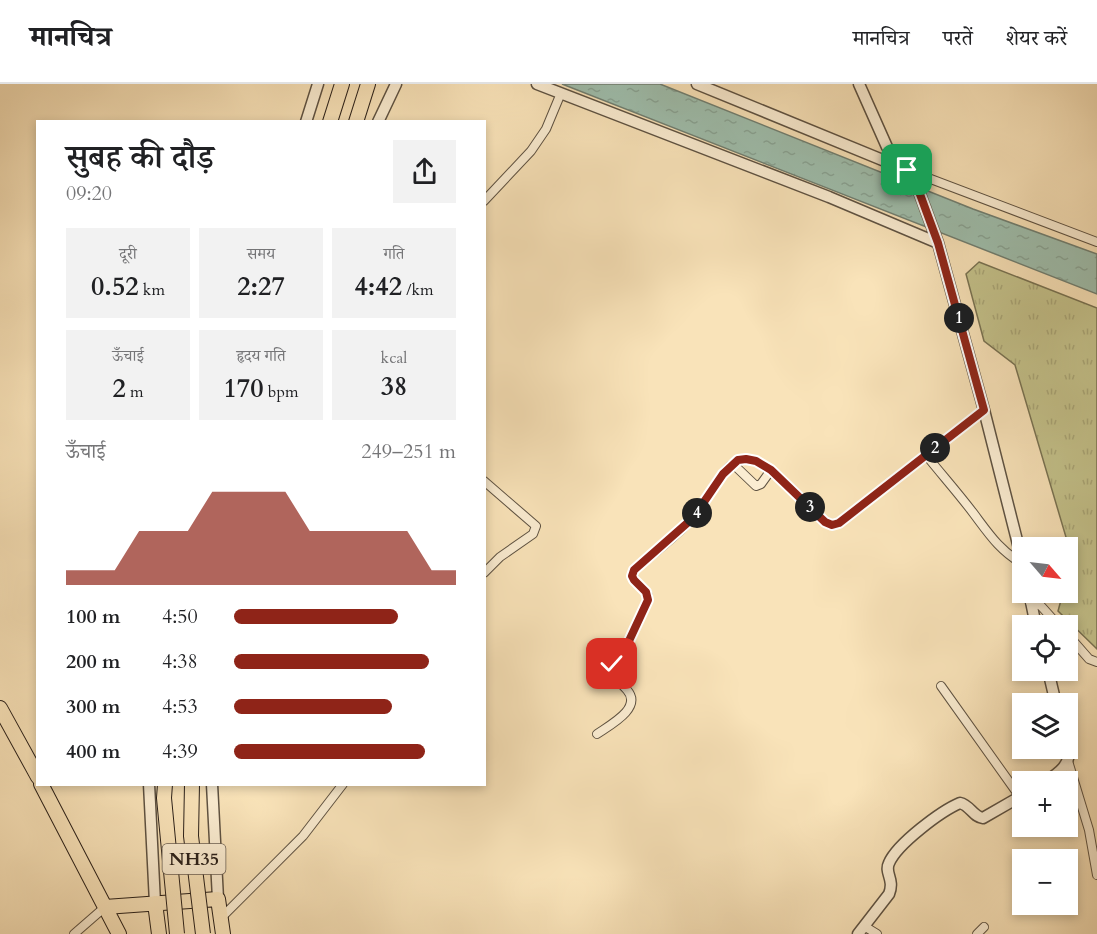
<!DOCTYPE html>
<html lang="hi">
<meta charset="utf-8">
<style>
:root{--surface:#fff;--page:#f2f2f2;--text:#202124;--muted:#757577;--line:#e0e0e0;--accent:#8f2418}
body{margin:0;font-family:Cardo,"Noto Serif Devanagari",serif;background:var(--page);color:var(--text);height:100vh;display:flex;flex-direction:column;font-size:22px;white-space:nowrap}
*{box-sizing:border-box;margin:0}
p{font-size:20px;color:var(--muted)}
.icon{flex:none;width:33px;height:33px;fill:none;stroke:currentColor;stroke-width:2;stroke-linecap:round;stroke-linejoin:round}
.map{position:relative;flex:1;overflow:hidden}
.sheet{position:absolute;left:36px;top:36px;width:450px;height:666px;display:flex;flex-direction:column;background:var(--surface);border-radius:0px;box-shadow:0 3px 9px #0003}
.sheet>*{flex:none}
.needle{width:39px;rotate:118deg}
.controls{position:absolute;left:1012px;top:453px;display:grid;gap:12px}
.controls a{display:grid;place-items:center;width:66px;height:66px;border-radius:0px;background:var(--surface);box-shadow:0 3px 9px #0003;font-size:30px}
.pin{position:absolute;display:grid;place-items:center;width:51px;height:51px;color:#fff;margin:-26px;border-radius:12px;box-shadow:0 3px 9px #0006}
.km{position:absolute;width:30px;height:30px;margin:-15px;border-radius:50%;background:#222;color:#fff;font-size:16px;line-height:30px;text-align:center}
.round{display:grid;place-items:center;flex:none;width:63px;height:63px;border-radius:0px;background:var(--page)}
.headline{display:flex;align-items:center;justify-content:space-between;height:102px;padding:0 30px}
h1{font-size:33px;font-weight:600;line-height:45px}
.metrics{display:grid;grid-template-columns:repeat(3,1fr);gap:9px;height:102px;padding:6px 30px}
.metrics div{display:grid;align-content:center;border-radius:0px;background:var(--page);text-align:center}
.metrics b{font-size:26px;font-weight:600}
.metrics small{font-size:16px;font-weight:400}
.metrics p{font-size:16px}
.chart{height:168px;padding:12px 30px}
.chart p{display:flex;justify-content:space-between}
.chart svg{width:100%;height:108px;margin-top:6px;fill:var(--accent);opacity:.7}
ul{padding:0 30px;list-style:none;font-size:20px}
li{display:grid;grid-template-columns:96px 72px 1fr;align-items:center;height:45px}
li i{height:15px;border-radius:8px;background:var(--accent)}
header{display:flex;align-items:center;gap:36px;box-sizing:border-box;height:84px;padding:0 30px;background:var(--surface);border-bottom:2px solid var(--line)}
header strong{font-size:28px}
nav{display:flex;gap:33px;margin-inline-start:auto;font-size:21px}
.map>svg:first-child{display:block}
.grass{fill:url(#grass-tufts);stroke:#787252;stroke-width:1.5}
.water{fill:url(#water-ripples);stroke:#707f72;stroke-width:1.5}
.lines{fill:none;stroke-linecap:round;stroke-linejoin:round}
.minor-casing{stroke:#5e5242;stroke-width:10}
.tertiary-casing{stroke:#5e5242;stroke-width:13}
.primary-casing{stroke:#2b211a;stroke-width:16}
.trunk-casing{stroke:#2b211a;stroke-width:16}
.minor{stroke:#fbedd2;stroke-width:8}
.tertiary{stroke:#fbedd2;stroke-width:10}
.primary{stroke:#f9e3b9;stroke-width:14}
.trunk{stroke:#f9e3b9;stroke-width:14}
.trunk-bridge-casing{stroke:#2b211a;stroke-width:16;stroke-linecap:butt}
.trunk-bridge{stroke:#f9e3b9;stroke-width:14}
.route-casing{stroke:#fff;stroke-width:12}
.route{stroke:#8f2418;stroke-width:8}
.labels{text-anchor:middle;dominant-baseline:central;stroke-width:4.5;stroke-linejoin:round;paint-order:stroke}
.shield{fill:#fbedd2;stroke:#695e51;stroke-width:1.5}
.shield-label{font-size:18px;font-weight:bold;fill:#2b211a}
</style>
<header>
<strong>मानचित्र</strong>
<nav><a>मानचित्र</a><a>परतें</a><a>शेयर करें</a></nav>
</header>
<div class="map">
<svg width="1097" height="850" viewBox="0 0 1097 850">
<defs>
<pattern id="grass-tufts" width="24" height="20" patternUnits="userSpaceOnUse" patternTransform="scale(1.5)"><rect width="24" height="20" fill="#c4c28b"/><path d="M3 7l-1-3M5 7V3M7 7l1-3M15 17l-1-3M17 17v-4M19 17l1-3" fill="none" stroke="#a9a677"/></pattern>
<pattern id="water-ripples" width="26" height="14" patternUnits="userSpaceOnUse" patternTransform="scale(1.5)"><rect width="26" height="14" fill="#9ebead"/><path d="M2 4q2-2 4 0t4 0M15 11q2-2 4 0t4 0" fill="none" stroke="#88a394"/></pattern>
</defs>
<rect width="100%" height="100%" fill="#f9e3b9"/>
<filter id="stains"><feTurbulence type="fractalNoise" baseFrequency=".00333" numOctaves="4"/><feColorMatrix values="0 0 0 0 .2 0 0 0 0 .09 0 0 0 0 .02 0 0 0 .5 -.17"/></filter>
<radialGradient id="worn" r=".72"><stop offset=".6" stop-color="#630" stop-opacity="0"/><stop offset="1" stop-color="#630" stop-opacity=".3"/></radialGradient>
<path class="grass" d="M979,178l118,46v341l-39,-38 5,-18 5,-1v-23l3,-15 -56,-189 -31,-24 -18,-67z"/>
<path class="water" d="M562,0h98l313,125 124,45v40z"/>
<g class="lines">
<defs>
<path id="minor" d="M907,86l190,72
M484,117l47,-50 15,-22 15,-36
M926,371c16,20 33,39 48,59 15,20 26,37 49,50
M733,380l23,22 5,-2 10,-14
M484,397l52,45 -3,8 -33,23 -16,16
M1030,518l11,4 18,20
M1068,551l21,24 8,3
M941,602l79,111
M597,650c13,-9 46,-26 30,-44 -6,-7 -14,-13 -17,-22 5,-8 12,-15 17,-23 3,-5 22,-45 21,-48 -1,-12 -19,-12 -14,-27 20,-17 41,-33 59,-52 14,-14 31,-61 54,-59 20,1 62,48 78,63l7,3 7,-2 145,-113
M1068,677l21,69 8,45
M221,834l82,-82 40,-52
M864,842l13,8
M74,850l31,-27
M977,850l7,-7"/>
<path id="tertiary" d="M537,0l292,113 109,46
M697,0l205,84
M859,0l28,63 27,31 24,65 46,167 39,154
M306,38l12,-38
M378,38l18,-38
M1029,508l7,34
M1048,586l8,34
M1045,698c12,-8 27,-17 23,-34
M149,700l6,119
M212,700l6,115
M858,850l31,-40c6,-15 -5,-21 0,-31 8,-19 52,-52 71,-60 10,2 13,14 23,15l40,-23"/>
<path id="primary" d="M0,624l38,69
M41,700l78,150
M155,819l4,31
M105,823l113,-8 5,35"/>
<path id="trunk" d="M330,38l12,-38
M356,38l12,-38"/>
</defs>
<use href="#minor" class="minor-casing"/>
<use href="#tertiary" class="tertiary-casing"/>
<use href="#primary" class="primary-casing"/>
<use href="#trunk" class="trunk-casing"/>
<use href="#minor" class="minor"/>
<use href="#tertiary" class="tertiary"/>
<use href="#primary" class="primary"/>
<use href="#trunk" class="trunk"/>
<defs>
<path id="trunk-bridge" d="M165,700l-1,14 13,136
M192,700l-1,52 12,98"/>
</defs>
<use href="#trunk-bridge" class="trunk-bridge-casing"/>
<use href="#trunk-bridge" class="trunk-bridge"/>
</g>
<g class="lines">
<defs>
<path id="route" d="M612,580l16,-21 20,-43 -2,-8 -12,-12 -2,-4 2,-6 59,-52 30,-44 15,-14 8,-1 10,2 15,9 54,52 7,3 7,-2 145,-113 -46,-167 -24,-65 -7,-8"/>
</defs>
<use href="#route" class="route-casing"/>
<use href="#route" class="route"/>
</g>
<g class="labels">
<rect class="shield" x="162.5" y="760" width="63" height="30" rx="4.5"/>
<g class="shield-label">
<text x="194" y="775">NH35</text>
</g>
</g>
<rect width="100%" height="100%" filter="url(#stains)"/>
<rect width="100%" height="100%" fill="url(#worn)"/>
</svg>
<div class="controls">
<a><svg class="needle" viewBox="-14 -14 28 28"><path d="M0-13l5 13h-10z" fill="#e53935"/><path d="M0 13l5-13h-10z" fill="#757577"/></svg></a>
<a><svg class="icon" aria-label="locate" viewBox="0 0 24 24"><circle cx="12" cy="12" r="6"/><path d="M12 2v4M12 18v4M2 12h4M18 12h4"/></svg></a>
<a><svg class="icon" aria-label="layers" viewBox="0 0 24 24"><path d="M12 4l9 5-9 5-9-5zM3 14l9 5 9-5"/></svg></a>
<a>+</a>
<a>−</a>
</div>
<div class="pin" style="left:907px;top:86px;background:#1e9e55"><svg class="icon" aria-label="arrive" viewBox="0 0 24 24"><path d="M6 21V4h12l-3 4 3 4H6"/></svg></div>
<div class="pin" style="left:612px;top:580px;background:#d93025"><svg class="icon" aria-label="check" viewBox="0 0 24 24"><path d="M5 12l5 5 9-10"/></svg></div>
<b class="km" style="left:959px;top:234px">1</b>
<b class="km" style="left:935px;top:364px">2</b>
<b class="km" style="left:810px;top:423px">3</b>
<b class="km" style="left:697px;top:429px">4</b>
<section class="sheet">
<div class="headline"><div><h1>सुबह की दौड़</h1><p>09:20</p></div><a class="round"><svg class="icon" aria-label="share" viewBox="0 0 24 24"><path d="M12 15V3M7 8l5-5 5 5M5 13v7h14v-7"/></svg></a></div>
<div class="metrics">
<div><p>दूरी</p><b>0.52<small> km</small></b></div>
<div><p>समय</p><b>2:27</b></div>
<div><p>गति</p><b>4:42<small> /km</small></b></div>
</div>
<div class="metrics">
<div><p>ऊँचाई</p><b>2<small> m</small></b></div>
<div><p>हृदय गति</p><b>170<small> bpm</small></b></div>
<div><p>kcal</p><b>38</b></div>
</div>
<div class="chart"><p><span>ऊँचाई</span>249–251 m</p>
<svg viewBox="0 0 160 44" preserveAspectRatio="none"><path d="M0 44V38L10 38L20 38L30 22L40 22L50 22L60 6L70 6L80 6L90 6L100 22L110 22L120 22L130 22L140 22L150 38L160 38V44z"/></svg>
</div>
<ul>
<li><b>100 m</b>4:50<i style="width:74%"></i></li>
<li><b>200 m</b>4:38<i style="width:88%"></i></li>
<li><b>300 m</b>4:53<i style="width:71%"></i></li>
<li><b>400 m</b>4:39<i style="width:86%"></i></li>
</ul>
</section>
</div>
